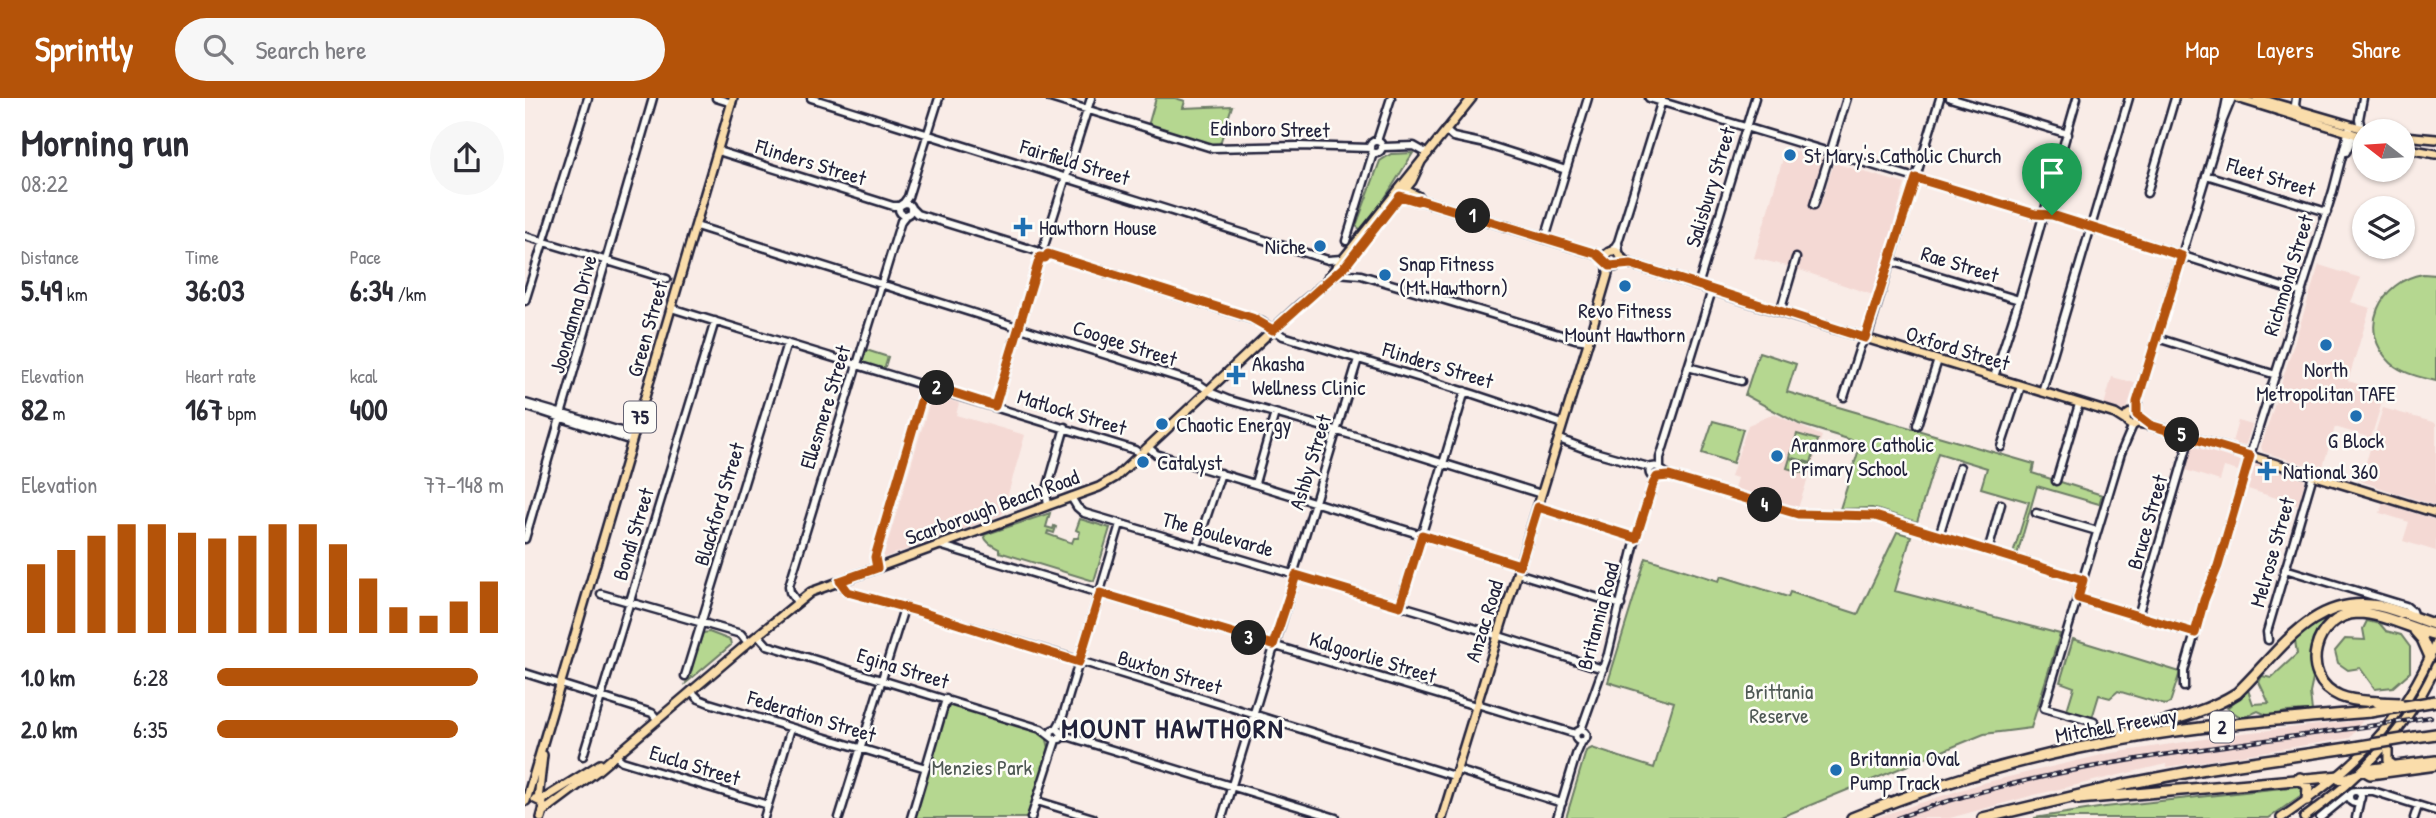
<!DOCTYPE html>
<meta charset="utf-8">
<style>
:root{--surface:#fff;--page:#f7f7f7;--text:#2b2b33;--muted:#7c7c81;--accent:#b45309}
body{margin:0;font-family:"Patrick Hand",sans-serif;background:var(--page);color:var(--text);height:100vh;display:flex;flex-direction:column;font-size:26px;white-space:nowrap}
*{box-sizing:border-box;margin:0}
p{font-size:23px;color:var(--muted)}
.icon{flex:none;width:38px;height:38px;fill:none;stroke:currentColor;stroke-width:2;stroke-linecap:round;stroke-linejoin:round}
.map{position:relative;flex:1;overflow:hidden}
.details{display:flex;flex-direction:column;background:var(--surface);width:525px}
.details>*{flex:none}
.needle{width:46px;rotate:287deg}
.controls{position:absolute;left:1827px;top:21px;display:grid;gap:14px}
.controls a{display:grid;place-items:center;width:63px;height:63px;border-radius:50%;background:var(--surface);box-shadow:0 2px 5px #0004;font-size:35px}
.pin{position:absolute;display:grid;place-items:center;width:60px;height:60px;color:#fff;margin:-72px -30px;border-radius:50% 50% 50% 0;rotate:-45deg;box-shadow:0 0 7px #0007}
.pin .icon{rotate:45deg}
.km{position:absolute;width:35px;height:35px;margin:-18px;border-radius:50%;background:#222;color:#fff;font-size:19px;line-height:35px;text-align:center}
.round{display:grid;place-items:center;flex:none;width:74px;height:74px;border-radius:37px;background:var(--page)}
.head{display:flex;align-items:center;justify-content:space-between;height:119px;padding:0 21px}
h1{font-size:38px;font-weight:700;line-height:52px}
.figures{display:grid;grid-template-columns:repeat(3,1fr);gap:10px;height:119px;padding:7px 21px}
.figures div{display:grid;align-content:center}
.figures b{font-size:30px;font-weight:700}
.figures small{font-size:19px;font-weight:400}
.figures p{font-size:19px}
.chart{height:196px;padding:14px 21px}
.chart p{display:flex;justify-content:space-between}
.chart svg{width:100%;height:126px;margin-top:7px;stroke:var(--accent);stroke-width:6}
ul{padding:0 21px;list-style:none;font-size:23px}
li{display:grid;grid-template-columns:112px 84px 1fr;align-items:center;height:52px}
li i{height:18px;border-radius:9px;background:var(--accent)}
header{display:flex;align-items:center;gap:42px;box-sizing:border-box;height:98px;padding:0 35px;background:var(--accent);color:#fff}
header strong{font-size:33px}
nav{display:flex;gap:38px;margin-inline-start:auto;font-size:24px}
.search{width:490px;height:63px;background:var(--page);display:flex;align-items:center;gap:18px;box-sizing:border-box;padding:0 24px;border-radius:38px;color:var(--muted);font-size:26px}
main{display:flex;flex:1;min-height:0}
.map>svg:first-child{display:block}
.built{fill:#f4d9d4}
.green{fill:#b5d790;stroke:#6c7c66;stroke-width:2}
.lines{fill:none;stroke-linecap:round;stroke-linejoin:round}
.minor-casing{stroke:#22223b;stroke-width:11}
.major-casing{stroke:#22223b;stroke-width:12}
.highway-casing{stroke:#22223b;stroke-width:14}
.minor{stroke:#fdfcf7;stroke-width:6}
.major{stroke:#faddab;stroke-width:7}
.highway{stroke:#faddab;stroke-width:9}
.rail-casing{stroke:#22223b;stroke-width:4.5}
.rail{stroke:#fdfcf7;stroke-width:2;stroke-dasharray:5;stroke-linecap:butt}
.highway-bridge-casing{stroke:#22223b;stroke-width:14;stroke-linecap:butt}
.highway-bridge{stroke:#faddab;stroke-width:9}
.route-casing{stroke:#fff;stroke-width:14}
.route{stroke:#b45309;stroke-width:9}
.poi-dot{fill:#1f6fb2;stroke:#fdfcf7;stroke-width:2.5}
.labels{text-anchor:middle;dominant-baseline:central;stroke-width:5;stroke-linejoin:round;paint-order:stroke}
.shield{fill:#fdfcf7;stroke:#646373;stroke-width:2}
.shield-label{font-size:19px;font-weight:bold;fill:#22223b}
.street-label{font-size:21px;fill:#22223b;stroke:#fdfcf7}
.poi-label{font-size:21px;fill:#22223b;stroke:#fdfcf7;text-anchor:start}
.park-label{font-size:21px;fill:#4e5854;stroke:#fdfcf7}
.district-label{font-size:28px;font-weight:bold;letter-spacing:2px;fill:#22223b;stroke:#fdfcf7}
</style>
<header>
<strong>Sprintly</strong>
<div class="search"><svg class="icon" aria-label="search" viewBox="0 0 24 24"><circle cx="10" cy="10" r="6"/><path d="M15 15l6 6"/></svg>Search here</div>
<nav><a>Map</a><a>Layers</a><a>Share</a></nav>
</header>
<main>
<section class="details">
<div class="head"><div><h1>Morning run</h1><p>08:22</p></div><a class="round"><svg class="icon" aria-label="share" viewBox="0 0 24 24"><path d="M12 15V3M7 8l5-5 5 5M5 13v7h14v-7"/></svg></a></div>
<div class="figures">
<div><p>Distance</p><b>5.49<small> km</small></b></div>
<div><p>Time</p><b>36:03</b></div>
<div><p>Pace</p><b>6:34<small> /km</small></b></div>
</div>
<div class="figures">
<div><p>Elevation</p><b>82<small> m</small></b></div>
<div><p>Heart rate</p><b>167<small> bpm</small></b></div>
<div><p>kcal</p><b>400</b></div>
</div>
<div class="chart"><p><span>Elevation</span>77–148 m</p>
<svg viewBox="0 0 160 44" preserveAspectRatio="none"><path d="M5 44V20M15 44V15M25 44V10M35 44V6M45 44V6M55 44V9M65 44V11M75 44V10M85 44V6M95 44V6M105 44V13M115 44V25M125 44V35M135 44V38M145 44V33M155 44V26"/></svg>
</div>
<ul>
<li><b>1.0 km</b>6:28<i style="width:91%"></i></li>
<li><b>2.0 km</b>6:35<i style="width:84%"></i></li>
</ul>
</section>
<div class="map">
<svg width="1911" height="720" viewBox="0 0 1911 720">
<rect width="100%" height="100%" fill="#f9ece7"/>
<filter id="ink" filterUnits="userSpaceOnUse"><feTurbulence type="fractalNoise" baseFrequency=".0143" numOctaves="2"/><feDisplacementMap in="SourceGraphic" scale="14" xChannelSelector="R" yChannelSelector="G"/><feConvolveMatrix kernelMatrix="1 2 1 2 8 2 1 2 1" color-interpolation-filters="sRGB"/></filter>
<g filter="url(#ink)">
<path class="built" d="M1261,50l38,12 -14,46 9,3 15,-46 71,21 -32,111 -82,-28 -37,-9z
M1794,167l42,13 -10,24 19,6 -22,73 37,11 -14,46 -36,-11 -13,43 -59,-18 -2,-5z
M1587,279l23,6 -8,25 -3,3 -20,-6z
M407,297l27,8 -3,12 69,20 -23,80 -119,43z
M1858,310l53,15v83l-76,-25z
M1249,316l48,22 -24,72 -64,-20 3,-10 -6,-2 17,-51z
M1713,323l14,4 -6,19 -3,2 -11,-4z
M1667,348l49,15 -3,10 -14,-4 -4,14 -35,-11z
M1730,366l48,14 2,4 -7,23 -50,-16z
M1858,405l53,17v31l-33,-10 6,-19 -29,-9z
M1838,622l-13,18 -183,29 -1,-3 -132,31 -84,23h-76l105,-34 127,-30 137,-21z"/>
<path class="green" d="M631,0h19l10,3 -2,7 49,-2 -13,41 -71,-21z
M888,55l-30,48 -22,29 -5,-4 24,-65 11,-7z
M1898,176l13,1v106c-15,-4 -33,-7 -45,-18 -35,-33 -11,-82 32,-89z
M338,251l25,8 -4,13 -20,-7 -3,-6z
M1234,254l37,12 -9,28 247,72 -2,9 70,22 -3,9 -62,-18 -20,69 -4,-1 16,-52 -48,-14 6,-20 -49,-15 -21,69 -45,-14 -32,1 21,-66 -62,-19 -54,-29z
M1188,323l30,8 -10,34 -31,-10z
M1272,336l21,6 -3,9 -21,-5z
M1268,348l21,6 -3,11 -21,-6z
M1265,360l20,6 -3,10 -20,-6z
M525,415l-4,14 7,2 1,-3 2,1 -2,6 -6,-2 -1,3 25,9 2,-5h4l2,-6 -4,-2 4,-11 30,9 -16,53 -95,-29v-3c-7,-4 -13,-6 -15,-14z
M1372,434l14,4 -16,55 165,43 -29,94 -47,6 -205,84h-213l20,-67 6,-3 62,20 20,-66 -66,-20 38,-124 73,23 2,-5 67,21 2,-5 68,22z
M1805,515l-17,26 -4,20 4,20 -3,14 2,18 -27,1 -14,5 -13,-6 -16,7 -15,-10 21,-18 5,14 16,-1 -10,-21 3,-6 9,2 26,-24 -2,-13 18,-19z
M1842,523l13,3 6,7 15,4 9,12v25l-17,15 -18,2 -15,-21 -12,2 -10,-7 -3,-12 10,-12 20,1 -2,-11z
M184,534l21,8 1,5 -45,38 17,-50z
M1548,541l107,33 -10,31 -5,2 -47,-14 -8,7 -11,-3 -7,23 -25,-8 7,-23 -14,-5z
M428,606l64,20 29,12 3,12 -21,70h-114l30,-102 6,-11z
M1776,688l2,8 -34,24h-235l71,-11z"/>
<g class="lines">
<defs>
<path id="minor" d="M191,0l16,5
M286,0l517,162 14,-1
M525,0l162,50 87,-2 71,2
M1124,0l386,116 17,1 250,78
M1425,0l118,36
M1771,0l-1,7 3,6
M1698,20l4,-20
M1836,31l-2,-10 4,-21
M921,33l7,6 28,6 85,27
M845 49a6 6 0 1 1 12 0a6 6 0 1 1-12 0Z
M852,43l14,-43
M858,49l31,-1 14,8
M193,53l175,55h7
M1821,54l6,-13 8,-3
M1681,77l121,37
M1622,95l28,-95
M374 111a6 6 0 1 1 12 0a6 6 0 1 1-12 0Z
M378,106l5,-7 31,-99
M1289,107l33,-107
M387,111l5,5 120,37
M171,128l503,158 13,9 17,7 133,38 179,56
M0,138l142,43
M1020,141l43,-141
M821,143l27,-88
M1093,144l1,11
M519,148l47,-148
M1087,153l6,-9 44,-142
M523,156l214,68 21,14 190,58 90,30
M1365,163l129,39
M812,175l24,2 214,64 14,2
M1173,188l57,-188
M0,203l63,-203
M146,210l464,142 5,4
M1255,214l16,-54
M1632,240l119,37
M1163,269l53,14
M1469,279l25,-77 58,-202
M1517,294l87,-294
M1319,299l16,-50 9,-15 71,-234
M0,305l109,32
M0,308l107,35
M470,308l45,-149
M1612,317l1,-16 85,-279 9,-22
M1392,327l21,-65
M1034,341l32,12 61,17
M623,349l8,7 364,111
M1476,349l20,-61
M1124.5 374a5.5 5.5 0 1 1 11 0a5.5 5.5 0 1 1-11 0Z
M1135,370v-10l52,-168
M1136,372l8,6 129,38 77,2 208,64
M1531,383l23,-77
M730,385l20,-70
M546,399l6,10 7,6 345,101 174,55
M523,407l-2,-12 19,-66
M1013,409l98,31
M1511,415l61,18
M1414,438l21,-69
M0,441l128,-441
M414,447l537,161
M672,448l24,-73
M1463,453l13,-47
M352,470l-2,-11 51,-173
M1760,471l121,37 6,5 2,7
M992,475l104,32
M768,477l65,-216
M315,483l8,11 73,20 533,164
M76,496l140,40 7,9
M1553,500l117,35
M272,504l-7,-10 -1,-6 112,-365 4,-5
M875,508l65,-215
M1613,518l52,-179
M233,537l9,10 274,84 13,10h6l2,-5 -5,-6 -5,2 -2,5
M1743,542l-1,-8 46,-157
M0,575l127,40 5,6
M160,578l102,-333
M1659,589v-16l11,-38 9,-33 14,-33 29,-102 86,-274 16,-62
M166,593l8,8 10,4 217,65
M952,606l99,30
M1569,624l-50,-14 77,-255 12,-28
M532,630l5,-9 58,-195
M1056,632l27,-76 28,-116 17,-54 4,-7
M1050.5 638a5.5 5.5 0 1 1 11 0a5.5 5.5 0 1 1-11 0Z
M536,639h9l266,81
M90,657l7,6 146,44
M58,658l132,-435
M932,672l105,33
M1824 699a6 6 0 1 1 12 0a6 6 0 1 1-12 0Z
M1833,693h15l63,20
M512,703l56,17
M239,720l27,-90
M314,720l65,-210
M386,720l35,-119
M506,720l25,-78
M697,720l74,-243
M1032,720l19,-63 6,-14
M1795,720l28,-23
M1831,720l4,-19
M1889,720l4,-12"/>
<path id="major" d="M1712,0l127,39
M1732,0l114,33
M1878,38l33,3
M1878,50l33,6
M876,90l17,8 2,4
M873,97l19,6 3,-1 176,54 10,6
M1080 161a8 8 0 1 1 16 0a8 8 0 1 1-16 0Z
M1096,160l10,6 165,53 319,97 11,7
M802,181l145,-181
M1601 321a6 6 0 1 1 12 0a6 6 0 1 1-12 0Z
M1612,325l13,2 286,88
M1863,646v17l7,5
M1838,673l7,4 66,-9
M1814,682l34,-12 63,-8
M10,701l6,3 3,5 -3,11
M13,702l5,-45
M1,703l207,-703
M15,703l60,-37
M19,713l52,-39 152,-129 63,-51 288,-105 17,-10 182,-171 39,-33 75,-92 9,-19
M917,720l145,-472 21,-72v-9
M1756,720c71,-48 122,-94 155,-176
M1779,720c56,-40 104,-89 132,-152"/>
<path id="highway" d="M1890,533l7,8 8,18
M1852,604c-12,-1 -25,-1 -37,-6 -43,-18 -26,-81 18,-83 24,0 54,16 78,22
M1598,636c39,-12 79,-19 114,-41 42,-40 75,-99 142,-87 19,4 38,13 57,19
M1890,639l21,-3
M1775,680l8,9 -1,13
M1553,701l262,-23
M1327,720c89,-37 185,-64 280,-80 79,-14 159,-19 238,-26
M1458,720l143,-34 85,-16 137,-20"/>
</defs>
<use href="#minor" class="minor-casing"/>
<use href="#major" class="major-casing"/>
<use href="#highway" class="highway-casing"/>
<use href="#minor" class="minor"/>
<use href="#major" class="major"/>
<use href="#highway" class="highway"/>
<defs>
<path id="rail" d="M1372,720c169,-61 357,-73 534,-101"/>
</defs>
<use href="#rail" class="rail-casing"/>
<use href="#rail" class="rail"/>
<defs>
<path id="highway-bridge" d="M1852,604l22,1
M1845,614l66,-11
M1823,650l67,-11"/>
</defs>
<use href="#highway-bridge" class="highway-bridge-casing"/>
<use href="#highway-bridge" class="highway-bridge"/>
</g>
</g>
<g class="lines" filter="url(#ink)">
<defs>
<path id="route" d="M1391,80l119,36 17,1 130,41 -45,146v13l13,10 100,31 -32,110 -14,34 -9,33 -117,-35 5,-18 -208,-64 -77,-2 -129,-38 -12,1 -4,7 -17,54 -98,-31 -18,58 -98,-30 -22,71 -104,-31 -23,70 -173,-52 -21,69 -158,-50 -73,-20 -8,-11 37,-13 -2,-11 51,-173 69,22 45,-149 5,1 3,-4 204,64 21,12 73,-65 54,-69 17,5 3,-1 177,54 13,12 21,-2 234,74z"/>
</defs>
<use href="#route" class="route-casing"/>
<use href="#route" class="route"/>
</g>
<g class="poi-dot">
<circle cx="1265" cy="57" r="7"/>
<path d="M494.5 118.5h7v7h7v7h-7v7h-7v-7h-7v-7h7z"/>
<circle cx="795" cy="148" r="7"/>
<circle cx="860" cy="177" r="7"/>
<circle cx="1100" cy="188" r="7"/>
<circle cx="1801" cy="247" r="7"/>
<path d="M707.5 266.5h7v7h7v7h-7v7h-7v-7h-7v-7h7z"/>
<circle cx="1831" cy="318" r="7"/>
<circle cx="637" cy="326" r="7"/>
<circle cx="1252" cy="358" r="7"/>
<circle cx="618" cy="364" r="7"/>
<path d="M1738.5 362.5h7v7h7v7h-7v7h-7v-7h-7v-7h7z"/>
<circle cx="1311" cy="672" r="7"/>
</g>
<g class="labels">
<g class="shield">
<rect x="99" y="303.5" width="32" height="31" rx="5"/>
<rect x="1685" y="613.5" width="24" height="31" rx="5"/>
</g>
<g class="shield-label">
<text x="115" y="319">75</text>
<text x="1697" y="629">2</text>
</g>
<g class="street-label">
<text transform="translate(745 31) rotate(1)">Edinboro Street</text>
<text transform="translate(286 64) rotate(17)">Flinders Street</text>
<text transform="translate(550 64) rotate(17)">Fairfield Street</text>
<text transform="translate(1746 79) rotate(17)">Fleet Street</text>
<text transform="translate(1185 89) rotate(-73)">Salisbury Street</text>
<text transform="translate(1435 166) rotate(17)">Rae Street</text>
<text transform="translate(1763 177) rotate(-73)">Richmond Street</text>
<text transform="translate(48 216) rotate(-74)">Joondanna Drive</text>
<text transform="translate(122 231) rotate(-74)">Green Street</text>
<text transform="translate(600 245) rotate(18)">Coogee Street</text>
<text transform="translate(1433 250) rotate(17)">Oxford Street</text>
<text transform="translate(913 267) rotate(17)">Flinders Street</text>
<text transform="translate(300 309) rotate(-73)">Ellesmere Street</text>
<text transform="translate(547 314) rotate(17)">Matlock Street</text>
<text transform="translate(785 364) rotate(-73)">Ashby Street</text>
<text transform="translate(194 406) rotate(-73)">Blackford Street</text>
<text transform="translate(467 409) rotate(-20)">Scarborough Beach Road</text>
<text transform="translate(1622 424) rotate(-74)">Bruce Street</text>
<text transform="translate(108 436) rotate(-73)">Bondi Street</text>
<text transform="translate(693 436) rotate(16)">The Boulevarde</text>
<text transform="translate(1747 454) rotate(-74)">Melrose Street</text>
<text transform="translate(1073 518) rotate(-75)">Britannia Road</text>
<text transform="translate(959 523) rotate(-73)">Anzac Road</text>
<text transform="translate(848 559) rotate(17)">Kalgoorlie Street</text>
<text transform="translate(378 570) rotate(17)">Egina Street</text>
<text transform="translate(645 574) rotate(17)">Buxton Street</text>
<text transform="translate(287 618) rotate(17)">Federation Street</text>
<text transform="translate(1591 627) rotate(-10)">Mitchell Freeway</text>
<text transform="translate(170 667) rotate(17)">Eucla Street</text>
</g>
<g class="poi-label">
<text x="1279" y="57">St Mary's Catholic Church</text>
<text x="514" y="129">Hawthorn House</text>
<text x="781" y="148" text-anchor="end">Niche</text>
<text x="874" y="165">Snap Fitness<tspan x="874" dy="24">(Mt Hawthorn)</tspan></text>
<text x="1100" y="212" text-anchor="middle">Revo Fitness<tspan x="1100" dy="24">Mount Hawthorn</tspan></text>
<text x="727" y="265">Akasha<tspan x="727" dy="24">Wellness Clinic</tspan></text>
<text x="1801" y="271" text-anchor="middle">North<tspan x="1801" dy="24">Metropolitan TAFE</tspan></text>
<text x="651" y="326">Chaotic Energy</text>
<text x="1831" y="342" text-anchor="middle">G Block</text>
<text x="1266" y="346">Aranmore Catholic<tspan x="1266" dy="24">Primary School</tspan></text>
<text x="632" y="364">Catalyst</text>
<text x="1758" y="373">National 360</text>
<text x="1325" y="660">Britannia Oval<tspan x="1325" dy="24">Pump Track</tspan></text>
</g>
<g class="park-label">
<text x="1254" y="593">Brittania<tspan x="1254" dy="24">Reserve</tspan></text>
<text x="457" y="669">Menzies Park</text>
</g>
<g class="district-label">
<text x="648" y="630">MOUNT HAWTHORN</text>
</g>
</g>
</svg>
<div class="controls">
<a><svg class="needle" viewBox="-14 -14 28 28"><path d="M0-13l5 13h-10z" fill="#e53935"/><path d="M0 13l5-13h-10z" fill="#7c7c81"/></svg></a>
<a><svg class="icon" aria-label="layers" viewBox="0 0 24 24"><path d="M12 4l9 5-9 5-9-5zM3 14l9 5 9-5"/></svg></a>
</div>
<div class="pin" style="left:1527px;top:117px;background:#1e9e55"><svg class="icon" aria-label="arrive" viewBox="0 0 24 24"><path d="M6 21V4h12l-3 4 3 4H6"/></svg></div>
<b class="km" style="left:948px;top:118px">1</b>
<b class="km" style="left:412px;top:290px">2</b>
<b class="km" style="left:724px;top:540px">3</b>
<b class="km" style="left:1240px;top:407px">4</b>
<b class="km" style="left:1657px;top:337px">5</b>
</div>
</main>
